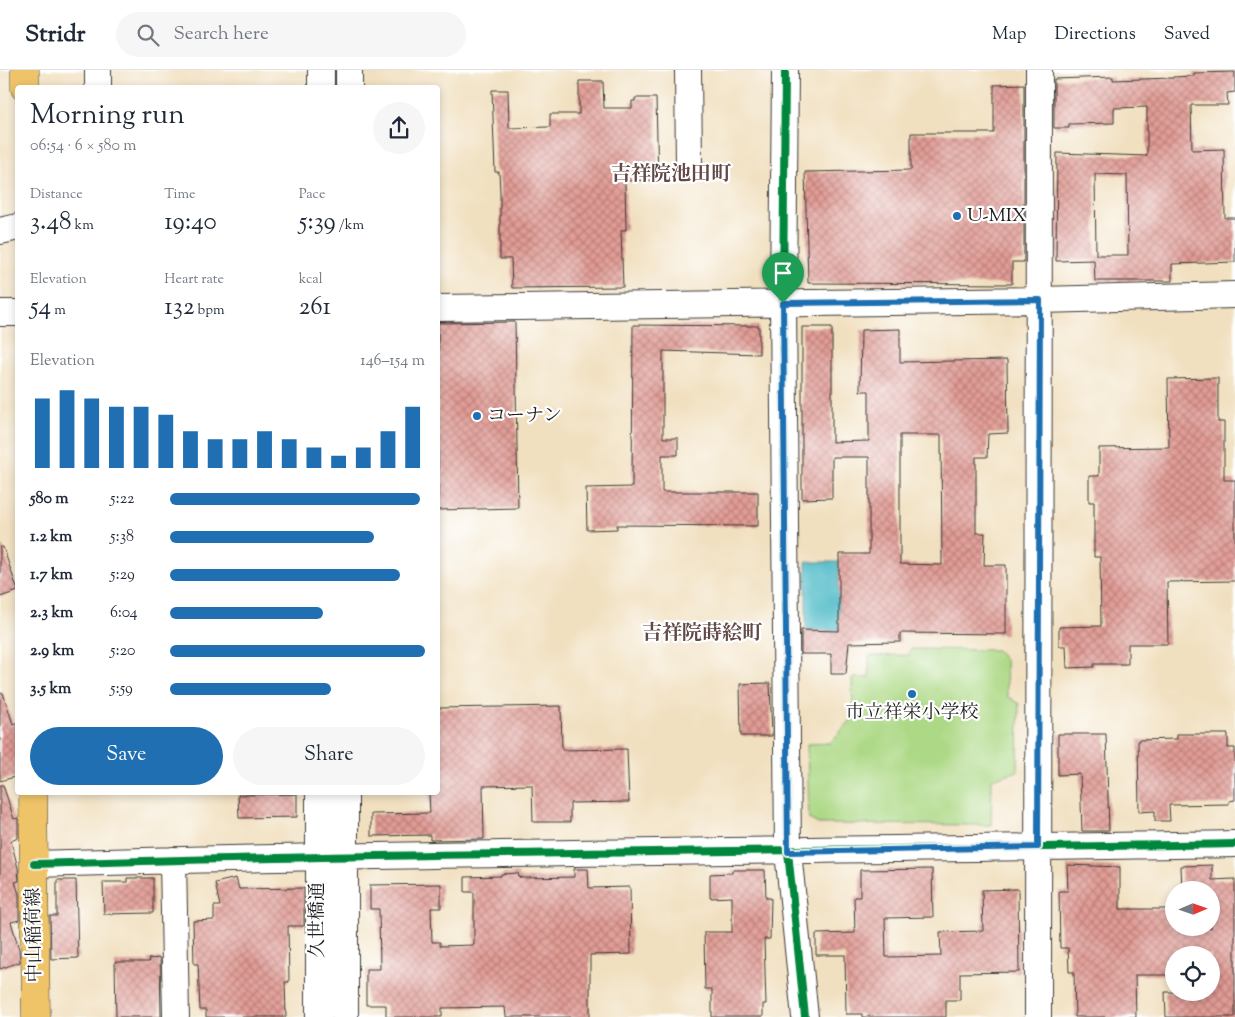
<!DOCTYPE html>
<meta charset="utf-8">
<style>
:root{--surface:#fff;--page:#f6f6f7;--text:#1f2937;--muted:#747a83;--line:#e0e1e3;--accent:#1f6fb2}
body{margin:0;font-family:"Sorts Mill Goudy","Noto Serif JP",serif;background:var(--page);color:var(--text);height:100vh;display:flex;flex-direction:column;font-size:19px;white-space:nowrap}
*{box-sizing:border-box;margin:0}
p{font-size:16px;color:var(--muted)}
.icon{flex:none;width:28px;height:28px;fill:none;stroke:currentColor;stroke-width:2;stroke-linecap:round;stroke-linejoin:round}
.map{position:relative;flex:1;overflow:hidden}
.sheet{position:absolute;left:15px;top:15px;width:425px;height:710px;display:flex;flex-direction:column;background:var(--surface);border-radius:5px;box-shadow:0 2px 8px #0003}
.sheet>*{flex:none}
.needle{width:32px;rotate:88deg}
.fabs{position:absolute;left:1165px;top:811px;display:grid;gap:10px}
.fabs a{display:grid;place-items:center;width:55px;height:55px;border-radius:50%;background:var(--surface);box-shadow:0 2px 8px #0003;font-size:25px}
.pin{position:absolute;display:grid;place-items:center;width:42px;height:42px;color:#fff;margin:-51px -21px;border-radius:50% 50% 50% 0;rotate:-45deg;box-shadow:0 0 5px #0007}
.pin .icon{rotate:45deg}
.round{display:grid;place-items:center;flex:none;width:52px;height:52px;border-radius:26px;background:var(--page)}
.head{display:flex;align-items:center;justify-content:space-between;height:85px;padding:0 15px}
h1{font-size:28px;font-weight:600;line-height:38px}
.stats{display:grid;grid-template-columns:repeat(3,1fr);gap:8px;height:85px;padding:5px 15px}
.stats div{display:grid;align-content:center}
.stats b{font-size:25px;font-weight:600}
.stats small{font-size:14px;font-weight:400}
.stats p{font-size:14px}
.chart{height:140px;padding:10px 15px}
.chart p{display:flex;justify-content:space-between}
.chart svg{width:100%;height:90px;margin-top:5px;stroke:var(--accent);stroke-width:6}
.cta{display:flex;gap:10px;margin-top:auto;padding:10px 15px}
.cta a{flex:1;height:58px;border-radius:30px;background:var(--accent);color:#fff;font-size:20px;font-weight:600;line-height:58px;text-align:center}
.cta a+a{background:var(--page);color:var(--text)}
ul{padding:0 15px;list-style:none;font-size:16px}
li{display:grid;grid-template-columns:80px 60px 1fr;align-items:center;height:38px}
li i{height:12px;border-radius:6px;background:var(--accent)}
header{display:flex;align-items:center;gap:30px;box-sizing:border-box;height:70px;padding:0 25px;background:var(--surface);border-bottom:1px solid var(--line)}
header strong{font-size:24px}
nav{display:flex;gap:28px;margin-inline-start:auto;font-size:18px}
.search{width:350px;height:45px;background:var(--page);display:flex;align-items:center;gap:12px;box-sizing:border-box;padding:0 18px;border-radius:28px;color:var(--muted);font-size:19px}
.map>svg:first-child{display:block}
.pitch{fill:#add986;stroke:#647a51}
.water{fill:#4bb9c6;stroke:#346a71}
.building{fill:url(#building-cross-hatch);fill-rule:evenodd}
.lines{fill:none;stroke-linecap:round;stroke-linejoin:round}
.minor-casing{stroke:#3c3935;stroke-width:28}
.major-casing{stroke:#3c3935;stroke-width:29}
.minor{stroke:#fff;stroke-width:26}
.major{stroke:#efc469;stroke-width:28}
.cycleway-casing{stroke:#fff;stroke-width:11}
.cycleway{stroke:#00873e;stroke-width:8}
.route-casing{stroke:#fff;stroke-width:10}
.route{stroke:#1f6fb2;stroke-width:6}
.poi-dot{fill:#1f6fb2;stroke:#fff;stroke-width:2}
.labels{text-anchor:middle;dominant-baseline:central;stroke-width:4.5;stroke-linejoin:round;paint-order:stroke}
.poi-label{font-size:19px;fill:#1c1c1c;stroke:#fff;text-anchor:start}
.street-label{font-size:19px;fill:#1c1c1c;stroke:#fff}
.neighbourhood-label{font-size:20px;font-weight:bold;fill:#614946;stroke:#fff}
</style>
<header>
<strong>Stridr</strong>
<div class="search"><svg class="icon" aria-label="search" viewBox="0 0 24 24"><circle cx="10" cy="10" r="6"/><path d="M15 15l6 6"/></svg>Search here</div>
<nav><a>Map</a><a>Directions</a><a>Saved</a></nav>
</header>
<div class="map">
<svg width="1235" height="947" viewBox="0 0 1235 947">
<defs>
<pattern id="building-cross-hatch" width="8" height="8" patternUnits="userSpaceOnUse" patternTransform="scale(1.25)"><rect width="8" height="8" fill="#e29c95"/><path d="M0 0l8 8M0 8l8-8" fill="none" stroke="#b67e79"/></pattern>
</defs>
<rect width="100%" height="100%" fill="#fff"/>
<filter id="ink" filterUnits="userSpaceOnUse"><feTurbulence type="fractalNoise" baseFrequency=".02" numOctaves="2"/><feDisplacementMap in="SourceGraphic" scale="10" xChannelSelector="R" yChannelSelector="G"/><feConvolveMatrix kernelMatrix="1 2 1 2 8 2 1 2 1" color-interpolation-filters="sRGB"/></filter>
<filter id="wash" filterUnits="userSpaceOnUse"><feTurbulence type="fractalNoise" baseFrequency=".0096" numOctaves="4" result="noise"/><feDisplacementMap in="SourceGraphic" scale="20" xChannelSelector="R" yChannelSelector="G"/><feGaussianBlur stdDeviation="1.12" result="paint"/><feColorMatrix in="noise" values="0 0 0 0 0 0 0 0 0 0 0 0 0 0 0 0 0 1.4 0 .05"/><feComposite in="paint" operator="in"/></filter>
<g filter="url(#wash)">
<rect width="100%" height="100%" fill="#f1e0c0"/>
<path class="pitch" d="M910,579l87,1 9,12 1,34 12,8 -1,67 -26,8 -1,46 -173,-1 -9,-5 -2,-75 23,-1 23,-25 -1,-40h17v-22l40,-1z"/>
<path class="water" d="M806,492h33v69l-33,-1z"/>
<g id="blocks">
<path class="building" d="M1235,2v20l-8,1 1,12h-37l1,45 32,-1 1,69h10v44l-63,2v17h-77l-1,-21 -38,1 1,-108 90,3v-49l-33,1v15l-45,1v4h-15v-49l59,-2v3l60,-2v-1l21,-1v-3zM1095,104l32,1 1,80h-32z
M579,11h24l1,27h28v-7h3v-3h21l2,82 -33,1 1,49h-5l2,57 -111,1 -1,-29h-11v-67l-1,-20h-4l-3,-82h16l1,38 41,-1v-13h29z
M1024,14v178h-12v22l-204,-1 -3,-111 106,-2v-37h83v-48z
M515,252l3,186 -80,2v-187z
M633,255l126,1v28l-96,-3v87h15v17h-16v37h96v34l-141,-1v4l-30,1 -1,-42 46,-1z
M802,257h30v115l37,-1v-50h-9l1,-61 39,-1v33l107,-2 1,73 -20,1 -1,23h-11v76h9l-1,32h22v69l-106,-1v9l-51,1 -3,31h-15v-20h-30v-24l38,1v-77h30v-97h-37v41l-30,1zM900,365h41l1,130 -42,-1z
M1218,308v44h6v58h11v101l-68,1 1,62h-40v20h-34v3l-27,1 -1,-22h-7v-19l42,-1 -1,-69h-6v-55h-5v-26h10v-28l70,-1 -1,-68z
M0,477h3l15,44 -18,6z
M770,613l2,53h-31l-1,-52z
M3,623l10,31 5,-2v54l-18,5v-87z
M561,636l1,44 65,-1 2,53 -59,1v19h-37l-1,-37 -49,1 1,53 -54,1v-5l-59,1v-22l59,-1 -1,-20h9v-85z
M1058,664h48l3,97h-27l-2,-57 -22,1z
M1177,664h51v14h7v52l-6,1v3l-60,1 1,16h-15v-10l-16,1 -1,-72 39,-1z
M0,715h3l11,34 4,-1v20l-7,3 7,27 1,13 -4,1 4,12v26l-8,2 8,27 1,13 -20,7z
M297,724v23l-58,1 -1,-23z
M1067,795l53,2v42h54v19h37v-38h-29l-1,-24 31,-1v15l23,-1v138h-69l-1,-25h46v-37h-37v20h-39l1,42h-61l-1,-45h-5l-1,-24h-8l-1,-57h9z
M574,799h14l1,19 41,-1 1,67 -41,1v62h-84l-1,-10 -63,1v9h-56v-12h-20v-36h14l-1,-60h-9v-24l71,-1v24h-10l1,34h8v4l34,-1v-53h-9v-15l36,-1v-2l17,-1 1,4 4,1 51,-1z
M932,799l1,48 -48,1 1,39 55,-1 -1,-24 43,-1 -1,-41 36,-1 1,83 -59,1v27h-14v17h-84v-3h-16l-1,-59h-29v-21l39,-1 -1,-36h6v-27z
M732,800h33l1,28h5l-1,41h-6l2,65h-3v13h-51v-28h-7l-1,-57h28v-35l-22,1v-24l22,-1z
M127,808h26v35l-49,1 -1,-32h24z
M236,808l3,11 65,-1v38h-16l1,56h-4l1,35h-80v-7h-6l-2,-46h-4l-1,-43 21,-1v-14h6l-5,-23z
M57,810h19l2,78 -27,1 -1,-43h7z
M160,888l1,59h-45l-1,-55h34l-1,-3z"/>
</g>
</g>
<g filter="url(#ink)">
<use href="#blocks" fill-opacity="0" stroke="#3c3935" stroke-width="1"/>
<g class="lines">
<defs>
<path id="minor" d="M98,0v18
M688,0l1,95
M785,0l-2,233 5,549 17,165
M321,18v-18
M349,18v-18
M0,161l18,-4
M438,238l602,-8 195,-5
M0,243h18
M345,722v225
M173,790l3,157
M34,794c400,-12 801,-13 1201,-20
M319,947v-225
M1038,947l1,-947"/>
<path id="major" d="M25,0v18
M33,722l3,225"/>
</defs>
<use href="#minor" class="minor-casing"/>
<use href="#major" class="major-casing"/>
<use href="#minor" class="minor"/>
<use href="#major" class="major"/>
<defs>
<path id="cycleway" d="M785,0l-2,233 5,549 17,165
M34,794c400,-12 801,-13 1201,-20"/>
</defs>
<use href="#cycleway" class="cycleway-casing"/>
<use href="#cycleway" class="cycleway"/>
</g>
</g>
<g class="lines" filter="url(#ink)">
<defs>
<path id="route" d="M1040,230l-2,547 -250,5 -5,-549z"/>
</defs>
<use href="#route" class="route-casing"/>
<use href="#route" class="route"/>
</g>
<g class="poi-dot">
<circle cx="957" cy="146" r="5"/>
<circle cx="477" cy="346" r="5"/>
<circle cx="912" cy="624" r="5"/>
</g>
<g class="labels">
<g class="poi-label">
<text x="967" y="146">U-MIX</text>
<text x="487" y="346">コーナン</text>
<text x="912" y="643" text-anchor="middle">市立祥栄小学校</text>
</g>
<g class="street-label">
<text transform="translate(318 850) rotate(-90)">久世橋通</text>
<text transform="translate(35 865) rotate(-91)">中山稲荷線</text>
</g>
<g class="neighbourhood-label">
<text x="671" y="105">吉祥院池田町</text>
<text x="702" y="564">吉祥院蒔絵町</text>
</g>
</g>
</svg>
<div class="fabs">
<a><svg class="needle" viewBox="-14 -14 28 28"><path d="M0-13l5 13h-10z" fill="#e53935"/><path d="M0 13l5-13h-10z" fill="#747a83"/></svg></a>
<a><svg class="icon" aria-label="locate" viewBox="0 0 24 24"><circle cx="12" cy="12" r="6"/><path d="M12 2v4M12 18v4M2 12h4M18 12h4"/></svg></a>
</div>
<div class="pin" style="left:783px;top:233px;background:#1e9e55"><svg class="icon" aria-label="arrive" viewBox="0 0 24 24"><path d="M6 21V4h12l-3 4 3 4H6"/></svg></div>
<section class="sheet">
<div class="head"><div><h1>Morning run</h1><p>06:54 · 6 × 580 m</p></div><a class="round"><svg class="icon" aria-label="share" viewBox="0 0 24 24"><path d="M12 15V3M7 8l5-5 5 5M5 13v7h14v-7"/></svg></a></div>
<div class="stats">
<div><p>Distance</p><b>3.48<small> km</small></b></div>
<div><p>Time</p><b>19:40</b></div>
<div><p>Pace</p><b>5:39<small> /km</small></b></div>
</div>
<div class="stats">
<div><p>Elevation</p><b>54<small> m</small></b></div>
<div><p>Heart rate</p><b>132<small> bpm</small></b></div>
<div><p>kcal</p><b>261</b></div>
</div>
<div class="chart"><p><span>Elevation</span>146–154 m</p>
<svg viewBox="0 0 160 44" preserveAspectRatio="none"><path d="M5 44V10M15 44V6M25 44V10M35 44V14M45 44V14M55 44V18M65 44V26M75 44V30M85 44V30M95 44V26M105 44V30M115 44V34M125 44V38M135 44V34M145 44V26M155 44V14"/></svg>
</div>
<ul>
<li><b>580 m</b>5:22<i style="width:98%"></i></li>
<li><b>1.2 km</b>5:38<i style="width:80%"></i></li>
<li><b>1.7 km</b>5:29<i style="width:90%"></i></li>
<li><b>2.3 km</b>6:04<i style="width:60%"></i></li>
<li><b>2.9 km</b>5:20<i style="width:100%"></i></li>
<li><b>3.5 km</b>5:59<i style="width:63%"></i></li>
</ul>
<div class="cta"><a>Save</a><a>Share</a></div>
</section>
</div>
